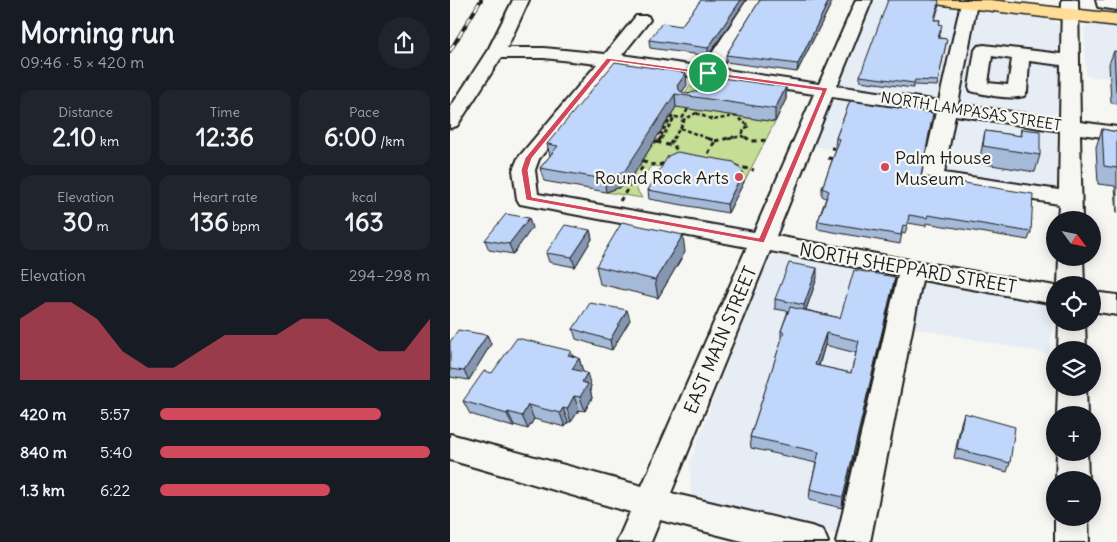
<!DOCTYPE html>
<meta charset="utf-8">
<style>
:root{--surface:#171b24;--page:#20242c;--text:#f1f3f6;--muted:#9ea1a6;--accent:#d1495b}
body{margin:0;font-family:Delius,sans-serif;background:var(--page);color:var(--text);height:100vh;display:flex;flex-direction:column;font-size:19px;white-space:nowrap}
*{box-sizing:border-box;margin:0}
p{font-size:16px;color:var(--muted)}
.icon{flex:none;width:28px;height:28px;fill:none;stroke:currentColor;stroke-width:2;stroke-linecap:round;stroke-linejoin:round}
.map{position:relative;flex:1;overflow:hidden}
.drawer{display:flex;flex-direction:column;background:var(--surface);width:450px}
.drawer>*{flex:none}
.needle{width:32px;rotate:123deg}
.buttons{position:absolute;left:596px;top:211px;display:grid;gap:10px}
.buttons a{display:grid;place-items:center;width:55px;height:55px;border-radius:50%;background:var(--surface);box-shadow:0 2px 12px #0003;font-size:25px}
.pin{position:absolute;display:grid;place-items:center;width:42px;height:42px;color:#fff;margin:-21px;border:2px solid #fff;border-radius:50%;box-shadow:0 1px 5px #0007}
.round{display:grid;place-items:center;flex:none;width:52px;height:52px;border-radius:26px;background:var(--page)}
.head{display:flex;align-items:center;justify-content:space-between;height:85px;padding:0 20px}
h1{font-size:28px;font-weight:800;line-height:38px}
.metrics{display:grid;grid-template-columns:repeat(3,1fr);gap:8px;height:85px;padding:5px 20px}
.metrics div{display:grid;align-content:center;border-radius:12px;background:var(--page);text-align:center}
.metrics b{font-size:25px;font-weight:800}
.metrics small{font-size:14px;font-weight:400}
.metrics p{font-size:14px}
.chart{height:140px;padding:10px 20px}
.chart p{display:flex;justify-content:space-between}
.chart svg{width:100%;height:90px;margin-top:5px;fill:var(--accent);opacity:.7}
ul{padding:0 20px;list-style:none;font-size:16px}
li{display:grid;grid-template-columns:80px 60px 1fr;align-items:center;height:38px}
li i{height:12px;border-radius:6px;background:var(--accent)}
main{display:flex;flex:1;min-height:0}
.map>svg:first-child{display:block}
.built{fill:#e6edf5}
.green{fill:#c4de95;stroke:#707d58}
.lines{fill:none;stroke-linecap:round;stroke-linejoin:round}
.minor-casing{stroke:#1c1c1c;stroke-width:4}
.major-casing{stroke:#1c1c1c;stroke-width:3}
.path-far1{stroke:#1c1c1c;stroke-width:2.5;stroke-dasharray:4 2.5;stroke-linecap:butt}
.path{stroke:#1c1c1c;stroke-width:3;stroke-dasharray:4.5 4;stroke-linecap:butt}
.minor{fill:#f6f6f2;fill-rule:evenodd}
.major{fill:#ffdd96;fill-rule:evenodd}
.rail-casing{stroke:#1c1c1c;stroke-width:4}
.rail{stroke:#f6f6f2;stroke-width:2.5;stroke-dasharray:8;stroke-linecap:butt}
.wall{fill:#a5b9d8;stroke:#1c1c1c;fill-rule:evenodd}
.shaded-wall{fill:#8696b0;stroke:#1c1c1c}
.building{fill:#c0d7fb;stroke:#1c1c1c;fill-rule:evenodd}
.route{fill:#d1495b;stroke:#fff;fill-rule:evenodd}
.poi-dot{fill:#d1495b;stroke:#f6f6f2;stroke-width:2}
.labels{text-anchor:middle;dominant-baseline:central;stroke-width:4.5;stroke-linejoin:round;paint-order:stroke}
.far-street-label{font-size:15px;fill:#1c1c1c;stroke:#f6f6f2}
.poi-label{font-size:18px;fill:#1c1c1c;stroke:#f6f6f2;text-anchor:start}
.street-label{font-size:18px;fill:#1c1c1c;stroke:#f6f6f2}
</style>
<main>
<section class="drawer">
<div class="head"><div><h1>Morning run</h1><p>09:46 · 5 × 420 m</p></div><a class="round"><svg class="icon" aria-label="share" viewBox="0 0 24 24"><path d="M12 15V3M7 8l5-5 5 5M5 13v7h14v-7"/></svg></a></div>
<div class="metrics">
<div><p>Distance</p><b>2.10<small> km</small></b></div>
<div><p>Time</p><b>12:36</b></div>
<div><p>Pace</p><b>6:00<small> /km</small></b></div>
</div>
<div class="metrics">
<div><p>Elevation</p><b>30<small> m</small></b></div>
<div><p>Heart rate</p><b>136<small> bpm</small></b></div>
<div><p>kcal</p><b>163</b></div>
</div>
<div class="chart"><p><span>Elevation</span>294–298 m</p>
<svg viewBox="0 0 160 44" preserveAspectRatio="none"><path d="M0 44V14L10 6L20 6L30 14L40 30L50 38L60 38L70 30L80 22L90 22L100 22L110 14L120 14L130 22L140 30L150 30L160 14V44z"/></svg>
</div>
<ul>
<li><b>420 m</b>5:57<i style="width:82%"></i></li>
<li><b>840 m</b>5:40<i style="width:100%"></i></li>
<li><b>1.3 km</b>6:22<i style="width:63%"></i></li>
</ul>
</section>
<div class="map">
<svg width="667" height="542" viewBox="0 0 667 542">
<rect width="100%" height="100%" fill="#f6f6f2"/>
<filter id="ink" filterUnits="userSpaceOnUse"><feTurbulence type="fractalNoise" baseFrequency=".02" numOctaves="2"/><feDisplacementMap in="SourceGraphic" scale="10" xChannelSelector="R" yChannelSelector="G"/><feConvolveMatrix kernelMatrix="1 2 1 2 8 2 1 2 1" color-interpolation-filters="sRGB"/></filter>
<g filter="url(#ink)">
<path class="built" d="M426,0h10l166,20 7,5 1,10 -2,77 -6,5 -11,1 -204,-31 32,-82z
M647,25l20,2v52l-31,-3 -2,-49z
M393,97l99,15 -13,51 -117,-17 16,-39z
M504,114l96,15 7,4 1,58 -109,-16 -7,-4z
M332,253l255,47 14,4 4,6 -6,44 -154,-30 -45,214 -159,-42 -1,-34 77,-204z"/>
<path class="green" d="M240,85l15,2 -13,22 83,13 -31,60 -9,-11 -84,-5 -15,22 6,10 -36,-6 15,-5 23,-43 16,-5 1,-3 -2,-3z"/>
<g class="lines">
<defs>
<path id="minor" d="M63,0h16l-22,48h37l61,6 31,-38h12l2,4 -28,35 81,12 44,-67h16l-43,69 99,15 37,-84h16l-35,86 102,15 22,-98 2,-3h12l2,3 -19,101 102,15 1,-54 -32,-4 -2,31 -3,4c-16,4 -37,-1 -53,-5l-2,-4 6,-37 3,-4 6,-1 77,9 1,-54h16l2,122 37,5v12l-37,-5 2,86h-24l1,-16 -128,-20 -9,-9 14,-63 -104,-15 -56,139 279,50v18l-133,-24 -52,262h-34l62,-267 -128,-24 -99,242 140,33 12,4 5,12h-82l-86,-22 -9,22h-34l13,-30 -180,-52v-26l192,52 105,-239 -227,-43 -3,-5 -4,-29 5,-12 79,-94 -53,-6h-43l-44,68 -7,2v-20l39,-60zM542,56l20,3 -4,26 -20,-2zM164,65l200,29 -60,138 -216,-38 -3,-24 4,-11zM505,115l105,16 -1,59 -115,-17z
M646,0h21v10l-19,-3z
M609,258h24l1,27h-26z
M642,292l25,3v20l-25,-4z
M609,322h26l1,28h-28z
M608,388h28l1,27h-30z
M607,452h30l1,28h-32z
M605,518h33l1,24h-34z"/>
<path id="major" d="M484,0h56l127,14v12l-174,-21 -6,-1z"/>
</defs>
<use href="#minor" class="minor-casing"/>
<use href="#major" class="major-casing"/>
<path class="path-far1" d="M246,113l17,7 22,-4 14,10 -5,3 -2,7
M232,121l14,-8
M230,128l29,11
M213,135l-2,-2 11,-16h3
M211,139l14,-22 7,1
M223,139l11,-17 -3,-2 9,-14
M278,139l14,-3 5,3"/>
<path class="path" d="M295,137l7,4 16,-1
M209,141l2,-4
M265,141l19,-4
M207,142l18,5 2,5c-7,15 -30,18 -39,3 3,-9 10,-12 19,-13z
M220,144l4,-7
M381,148l9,1
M378,158l8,1
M254,161l11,-20 -10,-4
M285,166l19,4
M190,171l5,-8
M170,201l13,-21"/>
<use href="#minor" class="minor"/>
<use href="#major" class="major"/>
<defs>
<path id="rail" d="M0,51l31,-51"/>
</defs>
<use href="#rail" class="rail-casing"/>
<use href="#rail" class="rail"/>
</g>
<path class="wall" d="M251,0h45l-38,56 -58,-8 -1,-8 32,-14z
M310,0h73l-36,72 -71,-10v-7z
M489,6l-4,14h5l-1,4 2,6 -2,8 8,1 -10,47 -23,-1 -1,3 -53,-7v-5z
M664,51l3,1v52l-6,-1 -2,-39z
M237,85l-5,7 6,2 98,-7v12l-11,23 -99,-15 -49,78 -21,7 -62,-11 -4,-13 10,-12 -3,-12z
M400,101l71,75 110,56 -3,8 -102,-17v3l-18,-3 -3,11 -3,-1 -2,11 -83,-15 1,-8 8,-23 -4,-2v-8l15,-41 -2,-1 1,-8z
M571,129l19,26 -5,17 -56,-9 6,-32 35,5z
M652,129l15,3v82l-2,-28 -17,-2 -2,-37z
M294,182l-16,31 -79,-14 -1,-9z
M82,228l-19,26 -24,-4 -4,-10z
M140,230l2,9 -17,28 -26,-5 -3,-9z
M235,252l-27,46 -58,-14 -4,-18z
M445,277l-2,12 -51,219 -33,-8 1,-11 6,-26 -65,-15 -1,-11 31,-95v-11l7,-20 -13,-2v-10l42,-21 -11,32 34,8zM375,345l31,8 -5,20 -32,-7z
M180,320l-18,30 -36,-11 -3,-10z
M37,335l4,9 -22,36 -19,-3v-35z
M123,356l6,2 4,14 8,14 -1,3 2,9 -7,13 -6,-1 -8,12h-3l-3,5 -31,-8 -6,10 -14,-4 -1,2 -43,-13 -7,-13 29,-28z
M514,413l46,50 -3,9 -53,-14 7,-35z"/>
<path class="shaded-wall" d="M291,0h5l-38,56v-8z
M379,0h4l-36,72 1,-8z
M236,73l1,12 -7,10 -3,-9z
M336,87v12l-11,23v-13z
M225,94l1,13 -49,78 -21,7 -2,-13z
M293,172l1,10 -16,31 -1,-9z
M79,218l3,10 -19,26 -4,-10z
M140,230l2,9 -17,28 -3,-10z
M233,235l2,17 -27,46 -3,-18z
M367,268v10l-13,37v-10z
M445,277l-2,12 -51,219 1,-11z
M177,310l3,10 -18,30 -2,-10z
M376,333l-1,12 -10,32v-12z
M37,335l4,9 -22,36 -5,-9z
M121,351l4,13 4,-6 4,14 -6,11 -9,-28z
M137,373l4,13 -1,3 2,9 -7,13 -5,-14 2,-15z
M124,396l5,14 -8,12 -4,-13z
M78,405l6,14 -6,10 -6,-13z
M113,408l5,14 -3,5 -5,-14z
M58,412l6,13 -1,2 -6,-13z"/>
<path class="building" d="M251,0h40l-33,48 -59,-8 13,-17 19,3z
M310,0h69l-31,64 -72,-9z
M438,0h50l1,1 -5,19h6l-1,4 3,1 -4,13 9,1 -9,42 -23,-1 -1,3 -54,-7z
M664,51l3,1v39h-1z
M165,62l71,11 -9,13 3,5 8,3 9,-3 10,-15 79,11 -11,22 -100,-15 -51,78 -20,7 -64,-11 18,-22 -11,-2z
M400,101l83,12 -12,63 112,18 -2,38 -103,-17 -1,3 -18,-3 -2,11 -4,-1 -2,10 -83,-14 11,-30 -7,-3 18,-49 -4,-1z
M571,129l19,2v24l-57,-9 2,-15 37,5z
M652,129l15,3v36l-13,-2z
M227,152l57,10 9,10 -16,32 -79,-14 20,-34z
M56,214l23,4 -20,26 -24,-4z
M172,222l61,13 -28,45 -59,-14z
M115,225l25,5 -18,27 -26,-4z
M339,263l28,5 -13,37 -29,-6z
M404,270l41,7 -52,220 -33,-8 9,-37 -69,-15 34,-105 -3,-1 9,-24 50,11zM376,333l33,8 -8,32 -36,-8z
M140,303l37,7 -17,30 -37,-11z
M8,330l29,5 -23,36 -14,-2v-27z
M67,338l54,13 -3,4 11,3 -7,11 15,4 -5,9 6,2 -8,13 -6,-1 -7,13 -4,-1 -3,5 -32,-8 -6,11 -14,-4 -1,2 -44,-13 21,-30 8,2z
M514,413l51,14 -5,36 -53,-14z"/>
</g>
<path class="route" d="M157,58l221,30 -64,155 -238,-43 -5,-30 4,-12zM161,61l211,30 -63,147 -227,-41 -4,-27 4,-12z"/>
<g class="poi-dot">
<circle cx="435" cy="167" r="5"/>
<circle cx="289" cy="177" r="5"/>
</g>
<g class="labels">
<g class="far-street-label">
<text transform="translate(521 111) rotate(9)">NORTH LAMPASAS STREET</text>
</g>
<g class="poi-label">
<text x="445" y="157">Palm House<tspan x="445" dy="21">Museum</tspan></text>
<text x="279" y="177" text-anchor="end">Round Rock Arts</text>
</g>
<g class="street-label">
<text transform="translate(458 268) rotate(10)">NORTH SHEPPARD STREET</text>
<text transform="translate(270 340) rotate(-67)">EAST MAIN STREET</text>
</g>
</g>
</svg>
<div class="buttons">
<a><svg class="needle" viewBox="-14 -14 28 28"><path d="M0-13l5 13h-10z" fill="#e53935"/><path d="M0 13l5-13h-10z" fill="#9ea1a6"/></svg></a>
<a><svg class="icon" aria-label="locate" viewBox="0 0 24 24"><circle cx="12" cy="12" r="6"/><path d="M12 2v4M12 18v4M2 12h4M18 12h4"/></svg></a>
<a><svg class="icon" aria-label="layers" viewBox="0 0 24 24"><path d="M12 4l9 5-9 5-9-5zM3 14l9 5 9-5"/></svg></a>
<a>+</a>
<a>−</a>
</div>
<div class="pin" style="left:258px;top:73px;background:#1e9e55"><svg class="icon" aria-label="arrive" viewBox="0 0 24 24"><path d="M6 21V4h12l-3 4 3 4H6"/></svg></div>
</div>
</main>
